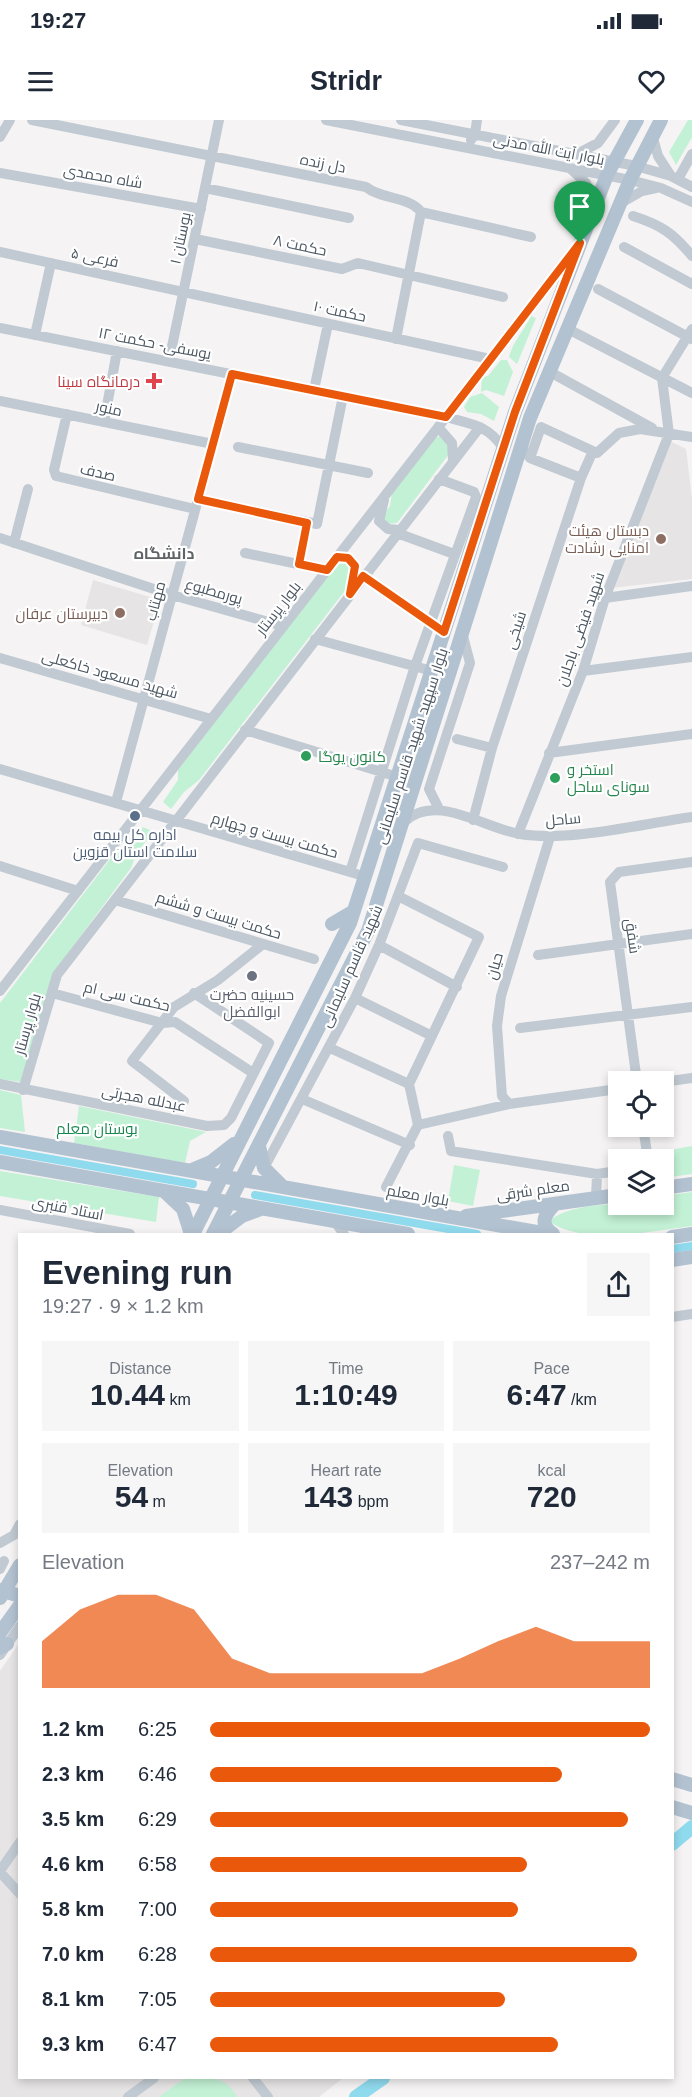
<!DOCTYPE html>
<meta charset="utf-8">
<style>
:root{--surface:#fff;--page:#f6f6f7;--text:#1f2937;--muted:#747a83;--accent:#ea580c}
body{margin:0;font-family:Arial,Cairo,sans-serif;background:var(--page);color:var(--text);height:100vh;display:flex;flex-direction:column;font-size:22px;white-space:nowrap}
*{box-sizing:border-box;margin:0}
p{font-size:20px;color:var(--muted)}
.icon{flex:none;width:33px;height:33px;fill:none;stroke:currentColor;stroke-width:2;stroke-linecap:round;stroke-linejoin:round}
.map{position:relative;flex:1;overflow:hidden}
.sheet{position:absolute;left:18px;top:1113px;width:656px;height:846px;display:flex;flex-direction:column;background:var(--surface);border-radius:0px;box-shadow:0 3px 9px #0003}
.sheet>*{flex:none}
.controls{position:absolute;left:608px;top:951px;display:grid;gap:12px}
.controls a{display:grid;place-items:center;width:66px;height:66px;border-radius:0px;background:var(--surface);box-shadow:0 3px 9px #0003;font-size:30px}
.pin{position:absolute;display:grid;place-items:center;width:51px;height:51px;color:#fff;margin:-62px -26px;border-radius:50% 50% 50% 0;rotate:-45deg;box-shadow:0 0 6px #0007}
.pin .icon{rotate:45deg}
.round{display:grid;place-items:center;flex:none;width:63px;height:63px;border-radius:0px;background:var(--page)}
.headline{display:flex;align-items:center;justify-content:space-between;height:102px;padding:0 24px}
h1{font-size:33px;font-weight:700;line-height:45px}
.figures{display:grid;grid-template-columns:repeat(3,1fr);gap:9px;height:102px;padding:6px 24px}
.figures div{display:grid;align-content:center;border-radius:0px;background:var(--page);text-align:center}
.figures b{font-size:30px;font-weight:700}
.figures small{font-size:16px;font-weight:400}
.figures p{font-size:16px}
.chart{height:168px;padding:12px 24px}
.chart p{display:flex;justify-content:space-between}
.chart svg{width:100%;height:108px;margin-top:6px;fill:var(--accent);opacity:.7}
ul{padding:0 24px;list-style:none;font-size:20px}
li{display:grid;grid-template-columns:96px 72px 1fr;align-items:center;height:45px}
li i{height:15px;border-radius:8px;background:var(--accent)}
.status{display:flex;justify-content:space-between;align-items:center;height:42px;padding:0 30px;background:var(--surface);direction:ltr}
.status svg{height:16px;fill:currentColor}
header{display:flex;justify-content:space-between;align-items:center;height:78px;padding:0 24px;background:var(--surface);font-size:27px;font-weight:700}
.map>svg:first-child{display:block}
.education{fill:#e6e4e5}
.green{fill:#c3f1d5}
.lines{fill:none;stroke-linecap:round;stroke-linejoin:round}
.canal{stroke:#90daee;stroke-width:8}
.river{stroke:#90daee;stroke-width:14}
.minor{stroke:#c1cad2;stroke-width:10}
.major{stroke:#b3c2d1;stroke-width:14}
.minor-bridge{stroke:#c1cad2;stroke-width:10}
.major-bridge{stroke:#b3c2d1;stroke-width:14}
.route-casing{stroke:#fff;stroke-width:12}
.route{stroke:#ea580c;stroke-width:8}
.health-dot{fill:#e0444e;stroke:#fff;stroke-width:2}
.education-dot{fill:#8d6e63;stroke:#fff;stroke-width:2}
.leisure-dot{fill:#2e9e5b;stroke:#fff;stroke-width:2}
.service-dot{fill:#5c6f8a;stroke:#fff;stroke-width:2}
.worship-dot{fill:#6b7280;stroke:#fff;stroke-width:2}
.labels{text-anchor:middle;dominant-baseline:central;stroke-width:4.5;stroke-linejoin:round;paint-order:stroke}
.street-label{font-size:15px;fill:#4a5661;stroke:#fff}
.health-label{font-size:15px;fill:#be3a42;stroke:#fff;text-anchor:end}
.education-label{font-size:15px;fill:#785e54;stroke:#fff;text-anchor:end}
.leisure-label{font-size:15px;fill:#27864d;stroke:#fff;text-anchor:start}
.service-label{font-size:15px;fill:#4e5e75;stroke:#fff}
.worship-label{font-size:15px;fill:#5b616d;stroke:#fff}
.park-label{font-size:15px;fill:#17864f;stroke:#fff}
.neighbourhood-label{font-size:16px;font-weight:bold;fill:#5f6368;stroke:#fff}
</style>
<div class="status"><b>19:27</b><svg viewBox="0 0 49 12"><path d="M0 12V9h3v3zM5 12V6h3v6zM10 12V3h3v9zM15 12V0h3v12zM26 1h20v11H26zM47 4h2v5h-2z"/></svg></div>
<header><svg class="icon" aria-label="menu" viewBox="0 0 24 24"><path d="M4 6h16M4 12h16M4 18h16"/></svg>Stridr<svg class="icon" aria-label="heart" viewBox="0 0 24 24"><path d="M12 20l-8-8c-3-5 5-10 8-4 3-6 11-1 8 4z"/></svg></header>
<div class="map">
<svg width="692" height="1977" viewBox="0 0 692 1977">
<rect width="100%" height="100%" fill="#f5f3f3"/>
<path class="education" d="M670,321l16,8 6,49v81l-81,9z
M93,460l67,20 -13,45 -66,-20z
M19,1523l1,435h323l-24,19h-319v-426z"/>
<path class="green" d="M688,0h4v17l-16,28 -7,-13z
M531,196l5,2 -19,46 -8,-7c4,-16 15,-26 22,-41z
M501,240h6l6,12 -9,24 -18,-6 -5,2 1,-15 6,-1z
M482,273l17,14 -5,14 -13,-7 -14,-2 -3,-5 6,-10z
M440,316l6,2 3,16 -52,69 -12,1 -4,-6 9,-12 2,-14 43,-54z
M347,442l4,10 -5,9 1,7 -148,192 -15,12 -13,17 -8,-7 15,-22v-10l158,-205z
M143,707l11,5 -17,20 -6,16 -77,104 -33,110 -21,-3v-76l114,-149 14,-7z
M0,970l21,5 4,37 -25,-4z
M79,986l127,26 -16,9 -5,22 -111,-20z
M692,1026v28l-29,4v-18l-4,-1 -1,-7z
M454,1045l26,5 -7,36 -25,-5z
M0,1051l159,26 -3,25 -156,-26z
M692,1072v34c-38,5 -111,20 -143,-5 25,-21 83,-17 114,-17v-8z
M185,1958c22,-1 41,-3 52,19h-78z"/>
<g class="lines">
<path class="canal" d="M0,1030l193,34
M255,1075l222,39
M672,1129l20,-3"/>
<path class="river" d="M672,1724l20,-17
M356,1977l27,-19"/>
<path class="minor" d="M32,0l334,67c16,13 43,9 55,25
M326,0l304,60 31,8 31,14
M401,0l235,46 35,10 21,11
M652,14l6,22 13,20
M0,17l10,-17
M471,20l4,-6 2,-14
M579,33l19,-10 17,-23
M572,50l14,13 9,22
M0,53l201,36
M678,59l14,-25
M205,68l144,30
M621,83l21,-12 14,-3
M421,92l110,25
M633,96c28,9 40,17 59,40
M195,119l147,30 16,-6 145,34
M624,127l68,37
M0,132l490,107
M598,169l94,50
M0,208l446,89c25,7 42,8 57,31
M568,209l124,64
M35,215l16,-72
M396,219l25,-127
M169,241l50,-241
M550,252l102,56
M314,270l14,-66
M0,281l213,43
M67,294l-13,56 2,6 139,33
M104,302l13,-71
M438,307l14,16 1,17
M521,326l9,12 11,-31 56,26 22,-20 21,-4 52,8
M238,327l130,26
M530,338l51,20
M198,379l119,25 26,-128
M384,380l-5,21 9,8 11,1
M397,413l57,21
M0,418l172,57 111,31
M14,423l14,-54
M245,433l82,17
M337,437l11,1 7,8 -5,25
M299,444l8,-41
M363,456l81,56
M605,478l87,-12
M315,519l117,32
M0,538l211,61
M583,551l109,-14
M245,610l153,47
M457,619l35,9
M549,633l143,-19
M0,649l357,105
M116,682l116,-428
M439,689l-10,-20 41,-126 -7,-27
M473,700l19,-72 89,-270 12,-27
M404,702c32,-30 79,6 116,12 50,8 121,-10 172,-17
M518,714l65,-163 22,-73 64,-164 -7,-56 30,-49
M0,746l78,25
M350,752l65,-206 61,-169 -2,-5 -35,-13
M398,776l81,41 -70,147 9,41 91,-21 109,-15
M115,780l199,59
M379,825l78,42
M538,835l154,-21
M0,871l575,-740
M52,873l110,30 13,-1 78,51
M355,878l77,38
M520,908l172,-21
M330,928l79,36
M637,962l-27,-200 9,-10 73,-10
M663,962l29,-4
M0,964l207,42 17,-1 7,-7 38,-75 -75,-50
M23,970l34,-115 423,-548
M302,979l108,46
M184,981l-52,-40 42,-54 44,-27 45,-36
M509,984l-7,-8 -5,-70 4,-30 49,-159
M643,1006l5,34
M448,1016l3,15 146,23 21,-3
M264,1048l91,-170 24,-53 39,-102 85,24
M386,1067l32,-62
M596,1078l1,-24
M0,1090l130,24
M335,1102l9,12
M672,1197l20,-3
M0,1423l14,-8 6,-11
M0,1535l20,-29
M0,1751l20,-29
M0,1752l20,22
M253,1958l15,19
M128,1977l26,-19"/>
<path class="major" d="M332,804l22,-13
M0,1017l548,97
M259,1026l5,22 18,18
M0,1042l408,72
M192,1050l19,-8 23,-18
M663,1068l29,-4
M165,1072l18,17 8,25
M466,1096l152,-21
M193,1114l157,-311 165,-511 92,-237 30,-55
M213,1114l155,-303 162,-513 100,-238 31,-60
M218,1114l24,-18 19,-7
M553,1114c-14,-10 -9,-19 2,-30
M672,1117l20,-3
M672,1140l20,-3
M0,1470l20,6
M0,1513l20,-28
M0,1528l7,-4
M672,1659l20,6
M672,1687l20,6"/>
<path class="minor-bridge" d="M0,1449l4,-8"/>
<path class="major-bridge" d="M0,1478l20,-33"/>
</g>
<g class="lines">
<defs>
<path id="route" d="M580,123l-65,169 -71,220 -81,-56 -13,18 5,-28 -7,-8 -11,-1 -10,13 -28,-6 8,-41 -109,-24 34,-125 214,43z"/>
</defs>
<use href="#route" class="route-casing"/>
<use href="#route" class="route"/>
</g>
<path class="health-dot" d="M151 252h6v6h6v6h-6v6h-6v-6h-6v-6h6z"/>
<g class="education-dot">
<circle cx="661" cy="419" r="6"/>
<circle cx="120" cy="493" r="6"/>
</g>
<g class="leisure-dot">
<circle cx="306" cy="636" r="6"/>
<circle cx="555" cy="658" r="6"/>
</g>
<circle class="service-dot" cx="135" cy="696" r="6"/>
<circle class="worship-dot" cx="252" cy="856" r="6"/>
<g class="labels">
<g class="street-label">
<text transform="translate(549 29) rotate(11)">بلوار آیت الله مدنی</text>
<text transform="translate(323 43) rotate(11)">دل زنده</text>
<text transform="translate(103 56) rotate(10)">شاه محمدی</text>
<text transform="translate(180 118) rotate(-78)">بوستان ۱</text>
<text transform="translate(300 125) rotate(12)">حکمت ۸</text>
<text transform="translate(95 137) rotate(12)">فرعی ۵</text>
<text transform="translate(340 191) rotate(12)">حکمت ۱۰</text>
<text transform="translate(155 223) rotate(11)">یوسفی- حکمت ۱۲</text>
<text transform="translate(109 288) rotate(12)">منور</text>
<text transform="translate(98 352) rotate(13)">صدف</text>
<text transform="translate(214 471) rotate(16)">پورمطبوع</text>
<text transform="translate(155 481) rotate(-75)">مهتاب</text>
<text transform="translate(278 488) rotate(-52)">بلوار پرستار</text>
<text transform="translate(580 509) rotate(-71)">شهید فیضی باجلان</text>
<text transform="translate(515 510) rotate(-72)">شیخی</text>
<text transform="translate(110 554) rotate(16)">شهید مسعود خاکعلی</text>
<text transform="translate(411 626) rotate(-72)">بلوار سپهبد شهید قاسم سلیمانی</text>
<text transform="translate(563 699) rotate(-5)">ساحل</text>
<text transform="translate(275 715) rotate(16)">حکمت بیست و چهارم</text>
<text transform="translate(219 795) rotate(17)">حکمت بیست و ششم</text>
<text transform="translate(633 816) rotate(82)">شفق</text>
<text transform="translate(351 846) rotate(-66)">شهید قاسم سلیمانی</text>
<text transform="translate(494 846) rotate(-74)">حیان</text>
<text transform="translate(127 876) rotate(13)">حکمت سی ام</text>
<text transform="translate(27 904) rotate(-74)">بلوار پرستار</text>
<text transform="translate(144 978) rotate(11)">عبدلله هجرتی</text>
<text transform="translate(533 1070) rotate(-8)">معلم شرقی</text>
<text transform="translate(418 1075) rotate(10)">بلوار معلم</text>
<text transform="translate(68 1088) rotate(11)">استاد قنبری</text>
</g>
<g class="health-label">
<text x="140" y="261">درمانگاه سینا</text>
</g>
<g class="education-label">
<text x="649" y="410">دبستان هیئت<tspan x="649" dy="17">امنایی رشادت</tspan></text>
<text x="108" y="493">دبیرستان عرفان</text>
</g>
<g class="leisure-label">
<text x="318" y="636">کانون یوگا</text>
<text x="567" y="649">استخر و<tspan x="567" dy="17">سونای ساحل</tspan></text>
</g>
<g class="service-label">
<text x="135" y="714">اداره کل بیمه<tspan x="135" dy="17">سلامت استان قزوین</tspan></text>
</g>
<g class="worship-label">
<text x="252" y="874">حسینیه حضرت<tspan x="252" dy="17">ابوالفضل</tspan></text>
</g>
<g class="park-label">
<text x="97" y="1008">بوستان معلم</text>
</g>
<g class="neighbourhood-label">
<text x="164" y="433">دانشگاه</text>
</g>
</g>
</svg>
<div class="controls">
<a><svg class="icon" aria-label="locate" viewBox="0 0 24 24"><circle cx="12" cy="12" r="6"/><path d="M12 2v4M12 18v4M2 12h4M18 12h4"/></svg></a>
<a><svg class="icon" aria-label="layers" viewBox="0 0 24 24"><path d="M12 4l9 5-9 5-9-5zM3 14l9 5 9-5"/></svg></a>
</div>
<div class="pin" style="left:580px;top:123px;background:#1e9e55"><svg class="icon" aria-label="arrive" viewBox="0 0 24 24"><path d="M6 21V4h12l-3 4 3 4H6"/></svg></div>
<section class="sheet">
<div class="headline"><div><h1>Evening run</h1><p>19:27 · 9 × 1.2 km</p></div><a class="round"><svg class="icon" aria-label="share" viewBox="0 0 24 24"><path d="M12 15V3M7 8l5-5 5 5M5 13v7h14v-7"/></svg></a></div>
<div class="figures">
<div><p>Distance</p><b>10.44<small> km</small></b></div>
<div><p>Time</p><b>1:10:49</b></div>
<div><p>Pace</p><b>6:47<small> /km</small></b></div>
</div>
<div class="figures">
<div><p>Elevation</p><b>54<small> m</small></b></div>
<div><p>Heart rate</p><b>143<small> bpm</small></b></div>
<div><p>kcal</p><b>720</b></div>
</div>
<div class="chart"><p><span>Elevation</span>237–242 m</p>
<svg viewBox="0 0 160 44" preserveAspectRatio="none"><path d="M0 44V25L10 12L20 6L30 6L40 12L50 32L60 38L70 38L80 38L90 38L100 38L110 32L120 25L130 19L140 25L150 25L160 25V44z"/></svg>
</div>
<ul>
<li><b>1.2 km</b>6:25<i style="width:100%"></i></li>
<li><b>2.3 km</b>6:46<i style="width:80%"></i></li>
<li><b>3.5 km</b>6:29<i style="width:95%"></i></li>
<li><b>4.6 km</b>6:58<i style="width:72%"></i></li>
<li><b>5.8 km</b>7:00<i style="width:70%"></i></li>
<li><b>7.0 km</b>6:28<i style="width:97%"></i></li>
<li><b>8.1 km</b>7:05<i style="width:67%"></i></li>
<li><b>9.3 km</b>6:47<i style="width:79%"></i></li>
</ul>
</section>
</div>
